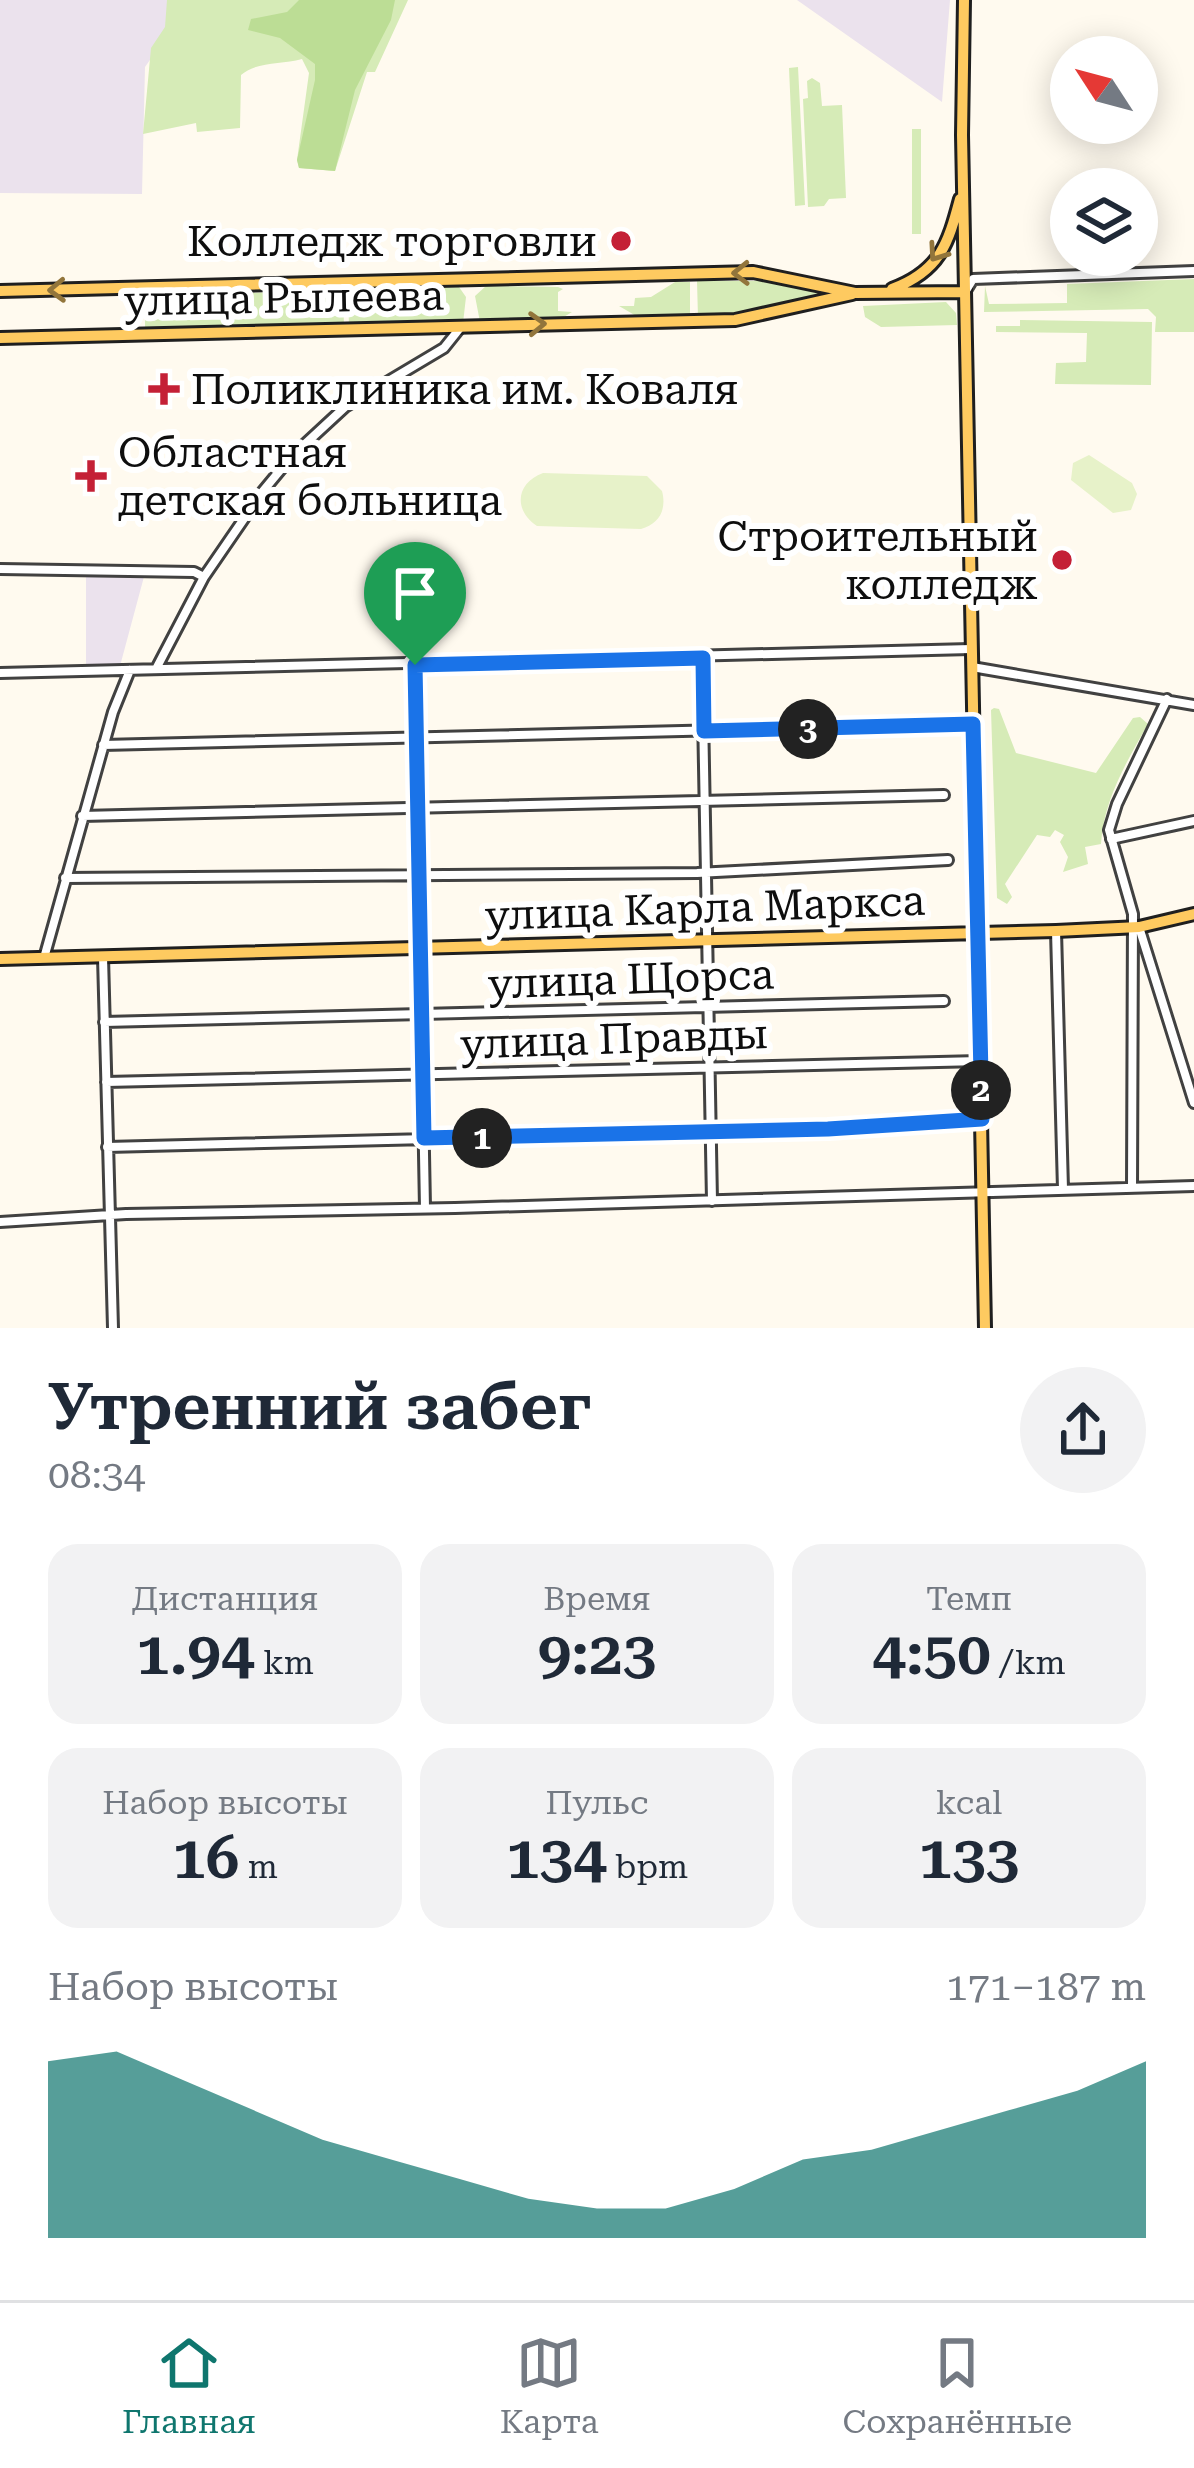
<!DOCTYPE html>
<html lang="ru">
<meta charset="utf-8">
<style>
:root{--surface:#fff;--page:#f2f2f3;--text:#1f2937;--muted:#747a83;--line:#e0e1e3;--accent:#0f766e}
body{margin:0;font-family:"Roboto Serif",serif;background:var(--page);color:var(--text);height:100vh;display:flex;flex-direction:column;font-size:45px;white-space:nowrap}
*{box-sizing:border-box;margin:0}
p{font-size:39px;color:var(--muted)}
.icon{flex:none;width:66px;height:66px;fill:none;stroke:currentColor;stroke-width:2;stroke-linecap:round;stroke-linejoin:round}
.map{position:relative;height:1328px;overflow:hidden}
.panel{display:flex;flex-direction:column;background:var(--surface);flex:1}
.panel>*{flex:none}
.needle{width:78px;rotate:306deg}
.tools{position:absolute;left:1050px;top:36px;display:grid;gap:24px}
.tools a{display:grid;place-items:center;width:108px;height:108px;border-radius:50%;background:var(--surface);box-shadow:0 6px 30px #0003;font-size:60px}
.pin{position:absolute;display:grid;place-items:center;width:102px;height:102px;color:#fff;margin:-123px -51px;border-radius:50% 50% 50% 0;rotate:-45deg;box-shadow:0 0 12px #0007}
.pin .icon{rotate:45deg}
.km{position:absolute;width:60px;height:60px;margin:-30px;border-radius:50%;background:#222;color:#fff;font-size:33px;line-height:60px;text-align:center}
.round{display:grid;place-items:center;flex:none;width:126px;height:126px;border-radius:63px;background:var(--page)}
.overview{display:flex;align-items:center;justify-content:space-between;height:204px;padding:0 48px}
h1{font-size:66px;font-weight:600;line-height:90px}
.metrics{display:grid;grid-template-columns:repeat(3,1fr);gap:18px;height:204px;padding:12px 48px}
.metrics div{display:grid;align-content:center;border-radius:30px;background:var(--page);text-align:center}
.metrics b{font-size:60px;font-weight:600}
.metrics small{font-size:33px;font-weight:400}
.metrics p{font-size:33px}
.chart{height:336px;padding:24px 48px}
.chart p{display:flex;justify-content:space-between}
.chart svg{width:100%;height:216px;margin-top:12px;fill:var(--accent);opacity:.7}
.dock{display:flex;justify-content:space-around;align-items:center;height:168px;border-top:3px solid var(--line);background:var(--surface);font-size:33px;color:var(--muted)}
.dock a{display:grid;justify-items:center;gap:6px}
.dock .current{color:var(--accent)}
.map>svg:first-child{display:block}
.industrial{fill:#ebe2ed}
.green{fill:#d6ebb7}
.forest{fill:#bcdd95}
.pitch{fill:#e7f2c9}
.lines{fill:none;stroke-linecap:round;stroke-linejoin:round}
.minor-casing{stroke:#414141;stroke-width:14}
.major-casing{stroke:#1f1f1f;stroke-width:16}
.minor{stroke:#fff;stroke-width:8}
.major{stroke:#feca60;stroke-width:10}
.oneway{stroke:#92753b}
.route-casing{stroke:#fff;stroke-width:24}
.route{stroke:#1a73e8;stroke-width:15}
.poi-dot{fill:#c42036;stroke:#fff;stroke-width:4.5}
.labels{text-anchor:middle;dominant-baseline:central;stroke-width:12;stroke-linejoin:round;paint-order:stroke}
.poi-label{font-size:42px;fill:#0e0e0e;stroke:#fff;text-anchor:end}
.street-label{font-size:42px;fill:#0e0e0e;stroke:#fff}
</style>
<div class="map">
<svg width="1194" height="1328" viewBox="0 0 1194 1328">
<rect width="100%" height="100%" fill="#fffaef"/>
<path class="industrial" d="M0,0h173l-2,30 -26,37 -3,127 -142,-1z
M797,0h153l-8,102z
M90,572l55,1 -25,93 -34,1v-91z"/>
<path class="green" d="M167,0h241l-33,72h-8l-32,99 -36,-3 -2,-8 12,-87 -7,-14c-21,6 -45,2 -61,16l-1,53 -43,4 -1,-9 -53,11 8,-86 14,-21z
M798,67l7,138 -10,1 -6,-138z
M812,78l8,5 2,23 20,-1 4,93 -17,1 -5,7 -16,1 -5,-108 5,-1 -1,-17z
M912,129h9v105h-9z
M1194,279v53h-39l1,-15 -8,-8 -164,3 1,-26 4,18 78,-1v-19z
M697,281h63l81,15 -85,19 -58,3z
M675,282h15v37l-52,-2 -19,-11h15l1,-8 16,-1z
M486,286l72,1 5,2 -5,3v19l14,1 -15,9 -77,1 -5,-26z
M459,287l7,10 -3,26 -114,4 -1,-37z
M343,290l1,37 -199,5v-36z
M946,302l10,11 1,12 -76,2 -16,-10 -2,-11z
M1020,320l132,2 -1,63 -96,-1 1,-21 30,-1 1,-29 -91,-1v-6h24z
M994,708l5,1 17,44 80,20 37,-55 7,-1 8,7c-22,39 -44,75 -47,120l-16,3 3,17 -25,8 5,-15 -8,-15 4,-7 -9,-5 -5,7 -13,-2 -32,49 7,13 -5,7 -10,-6 -6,-188z"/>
<path class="forest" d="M299,0h96l-4,20 -36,70 -20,81 -36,-3 -2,-8 18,-80v-16l-35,-26 -32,-8 3,-11 36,-7z"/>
<path class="pitch" d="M1089,455l43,28 5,11 -6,16 -18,3 -42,-33 2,-17z
M543,473l104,3 15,15c5,19 -3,33 -21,38l-104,-3c-24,-16 -21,-43 6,-53z"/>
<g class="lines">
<defs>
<path id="minor" d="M967,289l6,-10 221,-8
M0,569l194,3 10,5
M702,658l10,543
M415,665l10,543
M157,667l47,-90 59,-86 29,-35 53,-49 99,-59 16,-20
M972,667l222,38
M0,673l971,-24
M103,745l870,-21
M82,816l862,-21
M1111,839l83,-18
M65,878l632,-5 251,-13
M1139,927l55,176
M1056,931l7,258
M103,957l10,371
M44,958l69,-246 17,-42
M104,1022l840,-21
M106,1082l874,-21
M107,1147l721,-18 153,-10
M1132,1188l1,-274 -24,-84 8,-26 50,-105
M0,1222l126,-8 329,-6 739,-22"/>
<path id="major" d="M964,0l-2,135 23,1193
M892,289c48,-18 56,-45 68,-90
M0,291l753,-19 102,21 110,-1
M0,338l735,-18 117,-26
M0,959l1056,-28 83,-4 55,-13"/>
</defs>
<use href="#minor" class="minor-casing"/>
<use href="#major" class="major-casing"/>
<use href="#minor" class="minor"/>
<use href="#major" class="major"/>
</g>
<defs><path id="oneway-chevron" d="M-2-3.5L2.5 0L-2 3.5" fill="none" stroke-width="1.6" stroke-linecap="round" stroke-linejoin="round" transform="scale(3)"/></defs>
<g class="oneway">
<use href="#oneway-chevron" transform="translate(937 253) rotate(125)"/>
<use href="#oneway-chevron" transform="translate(741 273) rotate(179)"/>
<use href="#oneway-chevron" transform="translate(57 290) rotate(178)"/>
<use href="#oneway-chevron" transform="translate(537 324) rotate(-2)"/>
</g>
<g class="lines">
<defs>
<path id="route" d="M703,658l1,73 269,-7 9,395 -154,10 -404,9 -9,-473z"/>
</defs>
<use href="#route" class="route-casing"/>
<use href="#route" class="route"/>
</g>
<g class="poi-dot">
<circle cx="621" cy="241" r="12"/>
<path d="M158 371h12v12h12v12h-12v12h-12v-12h-12v-12h12z"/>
<path d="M85 458h12v12h12v12h-12v12h-12v-12h-12v-12h12z"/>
<circle cx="1062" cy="560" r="12"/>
</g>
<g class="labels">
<g class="poi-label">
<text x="597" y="241">Колледж торговли</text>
<text x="191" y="389" text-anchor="start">Поликлиника им. Коваля</text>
<text x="118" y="452" text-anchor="start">Областная<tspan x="118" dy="48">детская больница</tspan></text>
<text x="1038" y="536">Строительный<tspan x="1038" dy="48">колледж</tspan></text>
</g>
<g class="street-label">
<text transform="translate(284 298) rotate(-1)">улица Рылеева</text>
<text transform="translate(705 908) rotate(-2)">улица Карла Маркса</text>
<text transform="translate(631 979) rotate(-2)">улица Щорса</text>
<text transform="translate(614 1039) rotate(-2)">улица Правды</text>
</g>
</g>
</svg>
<div class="tools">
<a><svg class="needle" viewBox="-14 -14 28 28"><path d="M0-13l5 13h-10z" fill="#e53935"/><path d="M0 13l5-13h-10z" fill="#747a83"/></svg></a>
<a><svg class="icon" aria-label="layers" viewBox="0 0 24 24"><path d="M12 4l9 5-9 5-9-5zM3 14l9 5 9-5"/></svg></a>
</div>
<div class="pin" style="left:415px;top:665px;background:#1e9e55"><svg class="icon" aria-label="arrive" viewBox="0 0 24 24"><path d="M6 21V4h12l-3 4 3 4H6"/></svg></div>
<b class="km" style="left:482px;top:1138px">1</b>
<b class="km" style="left:981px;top:1090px">2</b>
<b class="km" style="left:808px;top:729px">3</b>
</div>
<section class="panel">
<div class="overview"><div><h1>Утренний забег</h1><p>08:34</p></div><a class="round"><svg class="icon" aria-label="share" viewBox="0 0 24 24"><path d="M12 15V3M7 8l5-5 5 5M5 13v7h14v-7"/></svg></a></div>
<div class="metrics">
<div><p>Дистанция</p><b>1.94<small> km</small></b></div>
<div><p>Время</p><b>9:23</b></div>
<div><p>Темп</p><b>4:50<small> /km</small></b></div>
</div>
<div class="metrics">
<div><p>Набор высоты</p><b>16<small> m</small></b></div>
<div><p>Пульс</p><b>134<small> bpm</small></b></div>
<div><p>kcal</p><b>133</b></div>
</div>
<div class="chart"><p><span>Набор высоты</span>171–187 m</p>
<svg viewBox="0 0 160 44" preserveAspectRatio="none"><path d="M0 44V8L10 6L20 12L30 18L40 24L50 28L60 32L70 36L80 38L90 38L100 34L110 28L120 26L130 22L140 18L150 14L160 8V44z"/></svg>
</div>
</section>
<nav class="dock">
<a class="current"><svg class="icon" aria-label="home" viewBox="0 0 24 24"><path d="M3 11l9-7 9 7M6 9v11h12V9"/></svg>Главная</a>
<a><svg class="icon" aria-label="map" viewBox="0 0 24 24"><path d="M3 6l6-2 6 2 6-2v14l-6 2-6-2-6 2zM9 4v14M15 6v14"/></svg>Карта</a>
<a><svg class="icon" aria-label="saved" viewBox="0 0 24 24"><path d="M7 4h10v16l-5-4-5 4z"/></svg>Сохранённые</a>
</nav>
